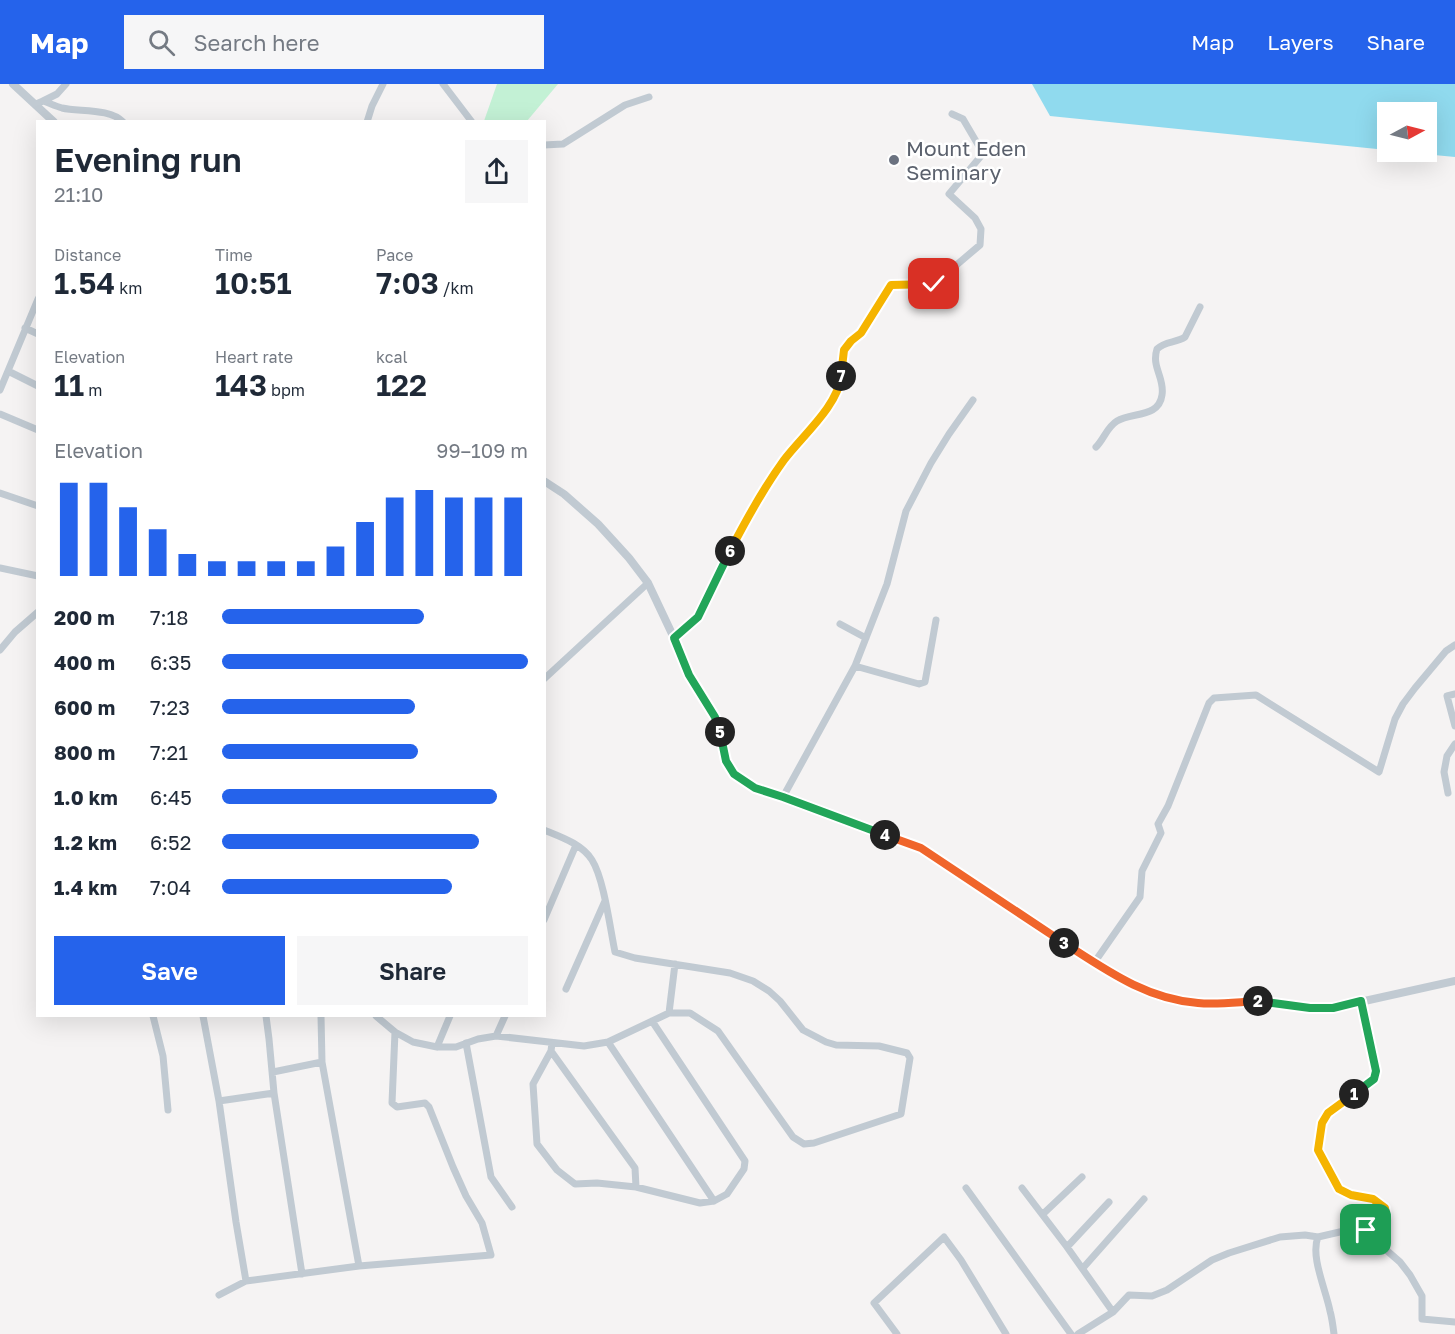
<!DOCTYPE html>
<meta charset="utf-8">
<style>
:root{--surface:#fff;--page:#f6f6f7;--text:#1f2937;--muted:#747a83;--accent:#2563eb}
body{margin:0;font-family:"Golos Text",sans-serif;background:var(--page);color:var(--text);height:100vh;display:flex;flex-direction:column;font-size:22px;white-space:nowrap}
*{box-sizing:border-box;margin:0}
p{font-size:20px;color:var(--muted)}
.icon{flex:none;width:33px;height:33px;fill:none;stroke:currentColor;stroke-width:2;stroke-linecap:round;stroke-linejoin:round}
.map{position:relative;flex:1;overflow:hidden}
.side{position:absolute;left:36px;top:36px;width:510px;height:897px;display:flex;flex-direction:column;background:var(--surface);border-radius:0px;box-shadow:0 6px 24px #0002}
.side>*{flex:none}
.needle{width:39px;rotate:83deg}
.controls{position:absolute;left:1377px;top:18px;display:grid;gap:12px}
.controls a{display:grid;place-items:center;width:60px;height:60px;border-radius:0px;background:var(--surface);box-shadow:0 6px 24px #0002;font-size:30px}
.pin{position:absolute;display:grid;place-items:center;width:51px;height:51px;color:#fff;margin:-26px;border-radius:12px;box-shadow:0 3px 9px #0006}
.km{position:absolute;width:30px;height:30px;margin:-15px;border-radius:50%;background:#222;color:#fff;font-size:16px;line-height:30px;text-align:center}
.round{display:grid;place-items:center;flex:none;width:63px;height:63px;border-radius:0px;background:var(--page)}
.overview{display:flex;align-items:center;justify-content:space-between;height:102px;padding:0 18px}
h1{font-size:33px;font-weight:600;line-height:45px}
.figures{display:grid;grid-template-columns:repeat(3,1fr);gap:9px;height:102px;padding:6px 18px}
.figures div{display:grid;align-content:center}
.figures b{font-size:30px;font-weight:600}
.figures small{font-size:16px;font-weight:400}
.figures p{font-size:16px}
.chart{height:168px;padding:12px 18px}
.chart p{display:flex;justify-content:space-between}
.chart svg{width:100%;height:108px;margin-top:6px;stroke:var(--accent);stroke-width:6}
.primary-button{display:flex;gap:12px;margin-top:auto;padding:12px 18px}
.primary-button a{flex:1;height:69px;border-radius:0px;background:var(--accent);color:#fff;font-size:24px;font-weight:600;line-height:69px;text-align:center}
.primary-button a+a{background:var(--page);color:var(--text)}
ul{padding:0 18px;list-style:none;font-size:20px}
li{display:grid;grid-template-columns:96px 72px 1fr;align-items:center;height:45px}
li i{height:15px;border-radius:8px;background:var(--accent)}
header{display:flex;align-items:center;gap:36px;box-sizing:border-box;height:84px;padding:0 30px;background:var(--accent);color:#fff}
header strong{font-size:28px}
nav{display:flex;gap:33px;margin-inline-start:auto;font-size:21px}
.search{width:420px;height:54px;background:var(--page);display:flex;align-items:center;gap:15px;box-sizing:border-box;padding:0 21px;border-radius:0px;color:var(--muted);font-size:22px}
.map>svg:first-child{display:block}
.green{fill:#c3f1d5}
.water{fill:#90daee}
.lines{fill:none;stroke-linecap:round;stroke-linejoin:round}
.minor{stroke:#c1cad2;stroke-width:7}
.tertiary{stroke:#c1cad2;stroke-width:8}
.split-1-casing{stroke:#fff;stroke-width:12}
.split-2-casing{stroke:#fff;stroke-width:12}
.split-3-casing{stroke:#fff;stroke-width:12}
.split-4-casing{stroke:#fff;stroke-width:12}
.split-5-casing{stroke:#fff;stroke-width:12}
.split-6-casing{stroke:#fff;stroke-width:12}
.split-7-casing{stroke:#fff;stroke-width:12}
.split-8-casing{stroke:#fff;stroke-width:12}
.split-1{stroke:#f5b400;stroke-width:8}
.split-2{stroke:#22a559;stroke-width:8}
.split-3{stroke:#f0652b;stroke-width:8}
.split-4{stroke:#f0652b;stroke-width:8}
.split-5{stroke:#22a559;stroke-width:8}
.split-6{stroke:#22a559;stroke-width:8}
.split-7{stroke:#f5b400;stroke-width:8}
.split-8{stroke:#f5b400;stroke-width:8}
.worship-dot{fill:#6b7280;stroke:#fff;stroke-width:2}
.labels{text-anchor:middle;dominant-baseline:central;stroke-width:5;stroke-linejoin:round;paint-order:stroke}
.worship-label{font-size:21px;fill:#5b616d;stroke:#fff;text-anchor:start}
</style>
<header>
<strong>Map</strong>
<div class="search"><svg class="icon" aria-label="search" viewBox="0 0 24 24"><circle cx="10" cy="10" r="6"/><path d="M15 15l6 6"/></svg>Search here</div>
<nav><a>Map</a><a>Layers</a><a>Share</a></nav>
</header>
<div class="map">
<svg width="1455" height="1250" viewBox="0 0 1455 1250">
<rect width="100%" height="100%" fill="#f5f3f3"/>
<path class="green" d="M497,0h61l-31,37h-43z"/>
<path class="water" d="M1032,0h423v73l-52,-5h23v-40h-38l-1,38 -337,-34z"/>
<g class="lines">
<path class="minor" d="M443,0l29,38
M43,17l14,-7 9,-10
M36,20l7,-3c6,2 12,5 19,7 17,4 48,0 61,14
M367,38l5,-16 11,-22
M544,61l19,-1 62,-39 24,-8
M25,244l13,6
M8,287l30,15
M0,306l38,-91
M0,330l38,16
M1096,363c8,-8 11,-20 21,-26 15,-9 42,-3 45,-26 3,-17 -11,-28 -5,-46 8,-8 19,-6 28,-12l15,-30
M0,409l38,13
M0,484l38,8
M840,540l26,14
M674,554l24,-21 32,-65 28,-54 27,-40 39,-46 9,-15 7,-11 5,-37 6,-8 10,-8 30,-48 43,-1 46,-39 1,-16 -6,-11 -26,-24 32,-38 -1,-8 -17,-29 -11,-5
M0,566l15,-18 23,-20
M855,582l64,18 6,-2 11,-62
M544,595l104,-96
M1455,610l-8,2 8,30
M1448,709l-4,-21 3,-16 8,-12
M783,713l72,-131 32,-82 19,-73 25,-48 18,-29 24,-34
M544,836l32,-75
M1094,879l46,-66 2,-26 19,-38 -3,-9 10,-18 41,-103 5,-5 42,-3 123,77 16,-53 8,-15 12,-16 31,-37 9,-6
M566,905l39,-88
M669,929l6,-49
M153,932l10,40 5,54
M203,932l16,85 17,121 10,59
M266,932l3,23 5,54 28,181
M321,932l1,46 37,204
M376,932l19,16 18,10 24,5h19l22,-8 18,-3 88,10 24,-4 61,-29h21l28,18 75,106 11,7 10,-1 87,-29 9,-56 -3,-5 -28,-7 -43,-1 -10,-3 -23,-12 -23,-29 -11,-10 -16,-10 -23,-8 -95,-15 -20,-6c-5,-24 -11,-73 -23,-92 -10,-16 -31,-23 -48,-30
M496,952l9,-20
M608,958l106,159
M466,959l25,134 21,30
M552,959l-1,8 -18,33 4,60 20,26 18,14 22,-1 39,4 64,16 14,-2 13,-7 17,-25 1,-8 -93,-140
M437,963l13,-31
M551,967l84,117 1,19
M273,988l49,-10
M219,1017l55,-8
M966,1104l105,146
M1022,1104l45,59 46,65
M1043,1130l39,-37
M1376,1151l1,7 23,20 10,13 12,21v23l33,3
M1067,1163l42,-45
M1083,1184l61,-69
M219,1211l27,-14 113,-15 132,-11 -9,-32 -16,-27 -13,-29 -24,-60 -4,-4 -28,4 -5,-4 3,-71
M897,1250l-23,-31 70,-66 17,23 45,74
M1078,1250l35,-22 16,-17 23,1 15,-6 45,-30 17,-7 51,-16 25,-2 13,2
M1334,1250c-1,-8 -2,-16 -4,-23 -4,-21 -20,-55 -12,-74l26,-6 10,1 12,-2 10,5 6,-3 4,-16 -1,-8 -12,-9 -22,-4 -12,-6 -21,-39 3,-27 7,-10 46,-34 2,-9 -15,-69"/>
<path class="tertiary" d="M13,0l41,38
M544,397l20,13 34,30 31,34 19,25 26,55 15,37 26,42 11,44 7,13 22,14 28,9 138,51 194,128 37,17 30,8 18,2 58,-2 52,7h23l122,-27"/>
</g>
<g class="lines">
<defs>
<path id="split-1" d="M1354,1010l-26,19 -6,10 -4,27 21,39 12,6 22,4 12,9 1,8 -4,16 -6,3 -10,-5"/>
<path id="split-2" d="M1258,917l52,7h23l28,-7 15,70 -2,8 -20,15"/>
<path id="split-3" d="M1064,859c42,27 82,56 134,60 19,2 40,-1 60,-2"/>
<path id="split-4" d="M885,751l36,13 143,95"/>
<path id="split-5" d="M720,648l6,29 8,13 21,14 28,9 102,38"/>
<path id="split-6" d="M720,648l-5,-15 -26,-42 -15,-37 24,-21 32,-66"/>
<path id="split-7" d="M730,467c16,-31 33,-62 54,-91 18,-24 54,-54 57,-84"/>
<path id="split-8" d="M841,292l3,-26 7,-9 10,-8 30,-48 43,-1"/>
</defs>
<use href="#split-1" class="split-1-casing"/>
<use href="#split-2" class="split-2-casing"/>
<use href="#split-3" class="split-3-casing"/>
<use href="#split-4" class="split-4-casing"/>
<use href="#split-5" class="split-5-casing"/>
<use href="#split-6" class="split-6-casing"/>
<use href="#split-7" class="split-7-casing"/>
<use href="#split-8" class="split-8-casing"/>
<use href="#split-1" class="split-1"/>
<use href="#split-2" class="split-2"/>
<use href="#split-3" class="split-3"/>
<use href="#split-4" class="split-4"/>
<use href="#split-5" class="split-5"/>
<use href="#split-6" class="split-6"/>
<use href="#split-7" class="split-7"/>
<use href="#split-8" class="split-8"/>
</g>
<circle class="worship-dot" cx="894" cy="76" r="6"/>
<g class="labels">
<g class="worship-label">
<text x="906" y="64">Mount Eden<tspan x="906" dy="24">Seminary</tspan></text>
</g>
</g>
</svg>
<div class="controls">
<a><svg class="needle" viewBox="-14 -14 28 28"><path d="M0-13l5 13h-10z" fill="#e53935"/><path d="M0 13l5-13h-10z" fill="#747a83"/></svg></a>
</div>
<div class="pin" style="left:1366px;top:1146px;background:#1e9e55"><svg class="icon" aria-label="arrive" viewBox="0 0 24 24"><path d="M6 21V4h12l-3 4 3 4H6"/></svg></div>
<div class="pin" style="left:934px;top:200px;background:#d93025"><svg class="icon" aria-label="check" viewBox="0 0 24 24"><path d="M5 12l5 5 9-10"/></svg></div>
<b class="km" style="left:1354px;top:1010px">1</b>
<b class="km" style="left:1258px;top:917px">2</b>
<b class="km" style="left:1064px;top:859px">3</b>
<b class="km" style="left:885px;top:751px">4</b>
<b class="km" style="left:720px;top:648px">5</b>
<b class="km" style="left:730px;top:467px">6</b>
<b class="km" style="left:841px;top:292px">7</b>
<section class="side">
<div class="overview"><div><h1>Evening run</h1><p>21:10</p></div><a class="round"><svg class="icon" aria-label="share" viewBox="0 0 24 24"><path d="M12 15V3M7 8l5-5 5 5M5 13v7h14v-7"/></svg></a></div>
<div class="figures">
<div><p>Distance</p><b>1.54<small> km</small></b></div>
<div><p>Time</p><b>10:51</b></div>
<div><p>Pace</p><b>7:03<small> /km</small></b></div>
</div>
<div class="figures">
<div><p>Elevation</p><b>11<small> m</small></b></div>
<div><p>Heart rate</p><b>143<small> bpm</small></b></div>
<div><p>kcal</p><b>122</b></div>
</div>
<div class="chart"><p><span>Elevation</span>99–109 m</p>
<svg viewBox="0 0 160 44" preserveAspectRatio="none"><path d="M5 44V6M15 44V6M25 44V16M35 44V25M45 44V35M55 44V38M65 44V38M75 44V38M85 44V38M95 44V32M105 44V22M115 44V12M125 44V9M135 44V12M145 44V12M155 44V12"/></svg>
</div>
<ul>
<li><b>200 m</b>7:18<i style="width:66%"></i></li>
<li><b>400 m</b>6:35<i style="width:100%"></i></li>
<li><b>600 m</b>7:23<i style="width:63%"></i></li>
<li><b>800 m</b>7:21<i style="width:64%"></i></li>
<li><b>1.0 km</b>6:45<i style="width:90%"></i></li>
<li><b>1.2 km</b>6:52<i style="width:84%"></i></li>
<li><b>1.4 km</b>7:04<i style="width:75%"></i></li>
</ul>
<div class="primary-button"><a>Save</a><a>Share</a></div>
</section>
</div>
